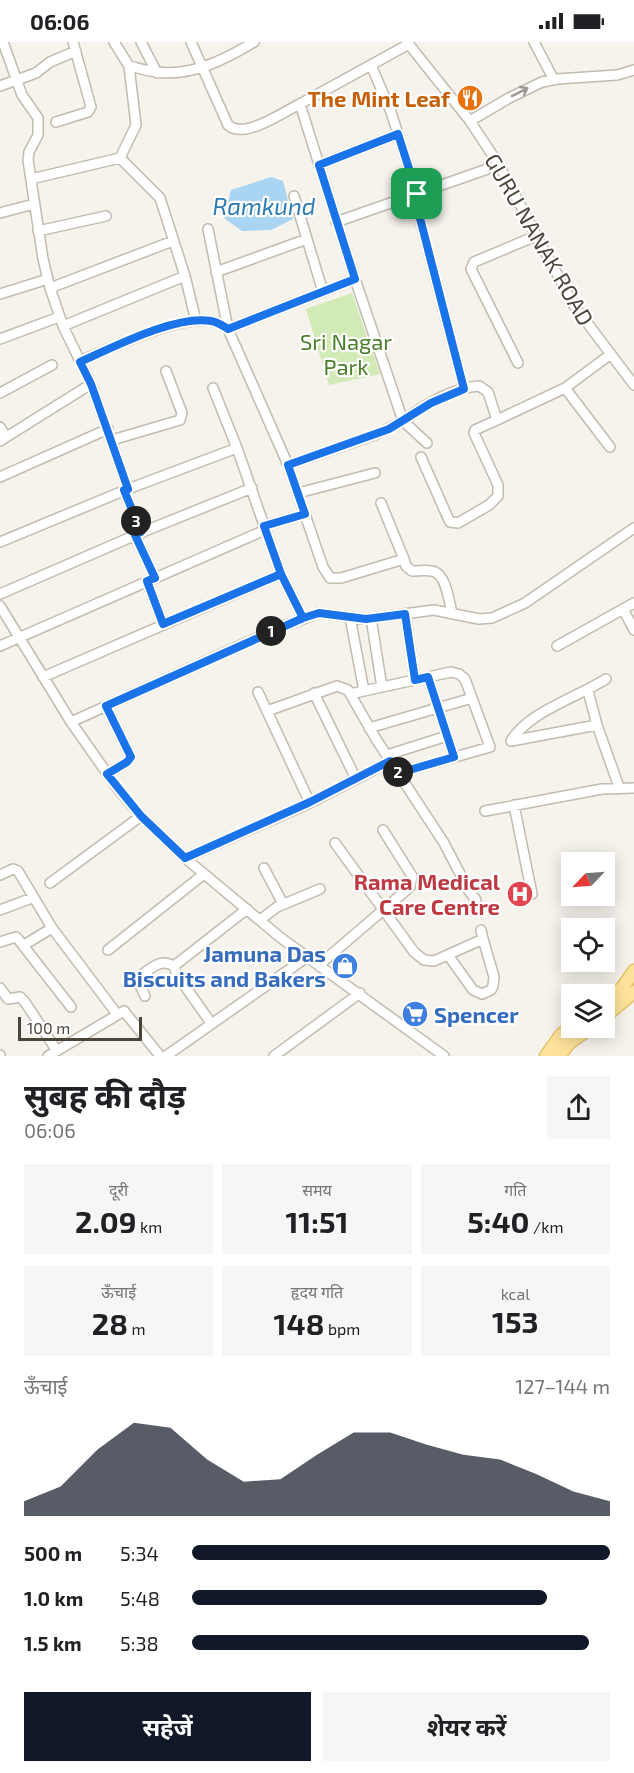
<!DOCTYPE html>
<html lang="hi">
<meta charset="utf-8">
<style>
:root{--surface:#fff;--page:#f6f6f6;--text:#202124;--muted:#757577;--accent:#111827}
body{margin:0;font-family:"Exo 2","Noto Sans Devanagari",sans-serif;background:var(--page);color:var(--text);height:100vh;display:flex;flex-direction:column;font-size:22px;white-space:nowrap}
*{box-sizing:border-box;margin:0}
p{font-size:20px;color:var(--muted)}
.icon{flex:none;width:33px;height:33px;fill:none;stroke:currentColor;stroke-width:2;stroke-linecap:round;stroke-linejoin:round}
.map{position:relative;height:1014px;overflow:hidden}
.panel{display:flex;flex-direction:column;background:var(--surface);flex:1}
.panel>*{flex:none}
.needle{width:39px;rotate:245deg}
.fabs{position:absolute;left:561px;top:810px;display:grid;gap:12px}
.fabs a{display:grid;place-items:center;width:54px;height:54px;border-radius:0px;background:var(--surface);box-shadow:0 3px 15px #0003;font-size:30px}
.scale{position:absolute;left:18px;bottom:15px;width:124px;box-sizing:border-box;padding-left:6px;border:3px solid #4b4439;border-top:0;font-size:16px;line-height:21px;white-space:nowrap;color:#4b4439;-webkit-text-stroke:4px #fff;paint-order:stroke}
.pin{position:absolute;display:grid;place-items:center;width:51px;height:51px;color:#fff;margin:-26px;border-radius:12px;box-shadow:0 3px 9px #0006}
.km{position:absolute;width:30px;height:30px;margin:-15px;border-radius:50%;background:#222;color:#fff;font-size:16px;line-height:30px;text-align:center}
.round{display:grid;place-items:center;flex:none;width:63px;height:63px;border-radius:0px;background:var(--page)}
.overview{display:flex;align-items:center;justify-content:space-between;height:102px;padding:0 24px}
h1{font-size:33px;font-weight:700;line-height:45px}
.metrics{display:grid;grid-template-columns:repeat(3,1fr);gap:9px;height:102px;padding:6px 24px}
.metrics div{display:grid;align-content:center;border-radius:0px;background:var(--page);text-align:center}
.metrics b{font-size:30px;font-weight:700}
.metrics small{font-size:16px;font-weight:400}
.metrics p{font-size:16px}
.chart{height:168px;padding:12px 24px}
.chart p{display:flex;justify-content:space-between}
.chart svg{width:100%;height:108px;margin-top:6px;fill:var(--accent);opacity:.7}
.cta{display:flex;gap:12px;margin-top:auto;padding:12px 24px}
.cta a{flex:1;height:69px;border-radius:0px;background:var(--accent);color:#fff;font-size:24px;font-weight:700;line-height:69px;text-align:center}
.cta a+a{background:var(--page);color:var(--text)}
ul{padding:0 24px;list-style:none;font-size:20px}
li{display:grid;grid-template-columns:96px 72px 1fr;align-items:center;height:45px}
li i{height:15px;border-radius:8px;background:var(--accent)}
.status{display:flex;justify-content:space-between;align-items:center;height:42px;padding:0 30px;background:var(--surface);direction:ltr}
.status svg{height:16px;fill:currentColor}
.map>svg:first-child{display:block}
.green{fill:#d2eab5}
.water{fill:#a9d4f2}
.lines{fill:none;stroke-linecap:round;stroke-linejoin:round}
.minor-casing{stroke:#c2bbae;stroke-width:12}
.major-casing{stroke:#e6c16a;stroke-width:15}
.minor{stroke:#fff;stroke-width:9}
.major{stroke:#ffe39c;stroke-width:12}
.oneway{stroke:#9c9892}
.route-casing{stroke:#fff;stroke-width:12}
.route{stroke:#1a73e8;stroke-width:8}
.labels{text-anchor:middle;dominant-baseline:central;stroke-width:4.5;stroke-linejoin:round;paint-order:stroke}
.food-label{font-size:22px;font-weight:bold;fill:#c56008;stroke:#fff;text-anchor:end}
.street-label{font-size:22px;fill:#4b4439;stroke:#fff}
.park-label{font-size:22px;fill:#4a7f2a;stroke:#fff}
.health-label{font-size:22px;font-weight:bold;fill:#be3a42;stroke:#fff;text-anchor:end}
.shop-label{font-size:22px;font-weight:bold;fill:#366cbe;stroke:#fff;text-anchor:end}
.water-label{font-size:24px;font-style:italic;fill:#2e7ab2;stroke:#fff}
</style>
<div class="status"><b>06:06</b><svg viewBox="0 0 49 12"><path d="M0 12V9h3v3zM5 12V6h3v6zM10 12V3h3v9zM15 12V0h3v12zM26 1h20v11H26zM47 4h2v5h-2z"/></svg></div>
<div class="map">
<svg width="634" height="1014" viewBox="0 0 634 1014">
<rect width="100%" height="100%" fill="#f6f3ec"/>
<path class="green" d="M352,251l28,81 -51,11 -23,-76z"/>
<path class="water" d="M271,135l12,4 10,38 -22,11 -29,1 -18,-13 7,-28z"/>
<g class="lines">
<defs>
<path id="minor" d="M3,0l19,53 16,23v17l-9,17 -1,8 15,99 7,29 13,38 17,35
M114,0l15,24c9,2 18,5 28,6 34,5 69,-13 97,-30
M141,0l16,31
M191,0l37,83c16,15 55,-13 72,-21
M407,0l63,79 29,44 74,139 61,81
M534,0l20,38
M371,23l20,47 26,82
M129,24l7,59 -16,33 40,40 25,78 11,45
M0,44l36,-13 14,-11 26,-11
M470,79l39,-23 33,-16 15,-3 60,-4 17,-5
M56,80l32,-10 3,-5 -18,-65
M319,123l79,-31
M31,137l89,-21
M294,154l29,96
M414,154l50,193
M0,171l34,-9
M336,180l163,-57
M208,187l20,100 127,-50 48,142 -26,13 -89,31
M38,189l68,-15
M216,230l91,-33
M355,237l-55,-175 109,-60
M50,246l123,-47
M0,252l48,-15
M63,284l122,-50
M0,297l59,-22
M518,321l-47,-94 3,-7 62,-26
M213,346l24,60
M565,346l45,59
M0,351l52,-28
M0,385l6,10
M112,398l68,-20 2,-7 -16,-42
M0,399l91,-57
M427,401l-24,-22c21,-16 49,-33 76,-35l9,6 9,28 68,-32 46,-34
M421,415l27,61 2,4 8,1 31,-18 9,-9v-11l-24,-52 1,-3 22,-10
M0,435l108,-48
M128,447l-37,-105 -11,-23c35,-14 95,-45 131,-40 7,1 12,5 17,8l60,136 35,102 7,11h11l63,-19 -23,-56
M124,448l17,43
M298,451l77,-20
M264,484l41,-12
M135,493l20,43
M0,500l128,-53 109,-41 44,126 22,44
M404,517l2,7 6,5c7,0 14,-1 20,0 14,2 17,30 20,42
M147,539l16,43
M0,552l145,-63 107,-43
M0,564l71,116 47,67 23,27 44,42 96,80 163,118
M623,567l11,21
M405,572l10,66
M350,575l14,74
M371,576l11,69
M0,604l265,-116
M557,604l77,-43
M43,635l238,-103
M428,635l26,80
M588,649l9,34 22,62
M258,650l52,111
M314,651l42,86
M350,652l101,-22 8,2 6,5 25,68 -91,26
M106,664l25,51 -4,5 -20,12
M267,669l70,-25 11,4 28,49 68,104 25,48 7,9
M71,680l210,-95 38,-14 47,6 68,-9 45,9 13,-1 33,-15 109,-75
M369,686l103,-30
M511,699c17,-29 67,-44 95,-62
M511,699l86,-16
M387,713l60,-19
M514,763l18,89
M485,769l117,-22 32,-1
M335,801l79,109 10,8 10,1 49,-22 -2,-9
M185,816l125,-55 81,-42
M264,826l19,36
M0,833l13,-6 5,2 34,57 65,86
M50,841l91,-67
M0,868l32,-12
M260,878l17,-13 43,-18
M0,900l16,-5 2,2 53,68
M24,903l28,-17
M108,908l96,-76
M448,913l25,35 9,4 9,-4 2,-4 1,-9 -11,-38
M319,923l91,-78 2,-11 -29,-46
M0,946l8,11 12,-2 5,5 32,49
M145,954l-6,-13 1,-7c12,-8 20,-18 34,-10
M211,981l-34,-48 -3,-9 73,-57
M0,1013v1
M48,1014l76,-45 36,45
M166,1014l141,-99
M274,1014l86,-63"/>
<path id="major" d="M604,961l18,-15 12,-17
M604,975l30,-25
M546,1014l15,-21 11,-9
M559,1014l10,-13 21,-15"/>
</defs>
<use href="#minor" class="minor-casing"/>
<use href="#major" class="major-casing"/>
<use href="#minor" class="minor"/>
<use href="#major" class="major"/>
</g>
<defs><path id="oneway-shaft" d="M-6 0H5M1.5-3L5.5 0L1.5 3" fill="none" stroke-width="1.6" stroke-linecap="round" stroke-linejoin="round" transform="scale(1.5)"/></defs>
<use class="oneway" href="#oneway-shaft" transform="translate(520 50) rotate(-27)"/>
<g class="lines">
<defs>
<path id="route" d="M417,152l-3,1 50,194 -33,14 -42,26 -101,36 17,49 -41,12 17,48 22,44 -197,88 25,51 -4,5 -20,12 34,42 44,42 125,-56 80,-41 9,12 55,-16 -26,-80 -13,3 -10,-66 -39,5 -47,-6 -16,5 -22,-44 -118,50 -16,-43 8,-3 -20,-43 6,-3 -17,-42 4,-1 -37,-105 -11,-22c34,-15 95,-47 131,-41 7,1 12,5 17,8l127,-50 -36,-114 79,-31 19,60"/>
</defs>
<use href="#route" class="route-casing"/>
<use href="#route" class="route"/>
</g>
<defs>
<symbol id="restaurant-disc" viewBox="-11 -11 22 22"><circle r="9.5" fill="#e8710a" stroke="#fff"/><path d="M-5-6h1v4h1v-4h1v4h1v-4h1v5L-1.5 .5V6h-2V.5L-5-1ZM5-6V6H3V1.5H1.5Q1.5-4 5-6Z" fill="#fff"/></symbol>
<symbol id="hospital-disc" viewBox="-11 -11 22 22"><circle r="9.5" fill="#e0444e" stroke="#fff"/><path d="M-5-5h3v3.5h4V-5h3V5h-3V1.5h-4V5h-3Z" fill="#fff"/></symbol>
<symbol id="shop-disc" viewBox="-11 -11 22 22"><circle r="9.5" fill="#3f7fe0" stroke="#fff"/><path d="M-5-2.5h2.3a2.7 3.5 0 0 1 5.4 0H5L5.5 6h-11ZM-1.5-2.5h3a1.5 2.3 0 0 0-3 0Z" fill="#fff"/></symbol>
<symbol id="supermarket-disc" viewBox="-11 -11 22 22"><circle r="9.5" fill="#3f7fe0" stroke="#fff"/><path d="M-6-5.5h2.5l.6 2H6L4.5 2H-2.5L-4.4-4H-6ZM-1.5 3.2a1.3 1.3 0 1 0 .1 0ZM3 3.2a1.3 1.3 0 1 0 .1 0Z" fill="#fff"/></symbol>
</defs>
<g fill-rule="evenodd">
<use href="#restaurant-disc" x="455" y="41" width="30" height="30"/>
<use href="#hospital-disc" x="505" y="837" width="30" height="30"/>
<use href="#shop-disc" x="330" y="909" width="30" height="30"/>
<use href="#supermarket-disc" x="400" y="957" width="30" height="30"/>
</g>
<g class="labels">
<g class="food-label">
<text x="450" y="56">The Mint Leaf</text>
</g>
<g class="street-label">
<text transform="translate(540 197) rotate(60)">GURU NANAK ROAD</text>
</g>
<g class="park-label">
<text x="346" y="299">Sri Nagar<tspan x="346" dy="25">Park</tspan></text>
</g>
<g class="health-label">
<text x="500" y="839">Rama Medical<tspan x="500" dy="25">Care Centre</tspan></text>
</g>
<g class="shop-label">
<text x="326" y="911">Jamuna Das<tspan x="326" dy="25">Biscuits and Bakers</tspan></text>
<text x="434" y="972" text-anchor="start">Spencer</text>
</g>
<g class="water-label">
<text x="264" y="163">Ramkund</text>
</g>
</g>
</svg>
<div class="fabs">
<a><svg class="needle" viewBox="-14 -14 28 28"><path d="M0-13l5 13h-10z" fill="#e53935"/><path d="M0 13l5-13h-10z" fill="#757577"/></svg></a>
<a><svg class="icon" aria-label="locate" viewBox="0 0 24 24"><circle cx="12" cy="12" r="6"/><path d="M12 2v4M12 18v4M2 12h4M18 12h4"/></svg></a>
<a><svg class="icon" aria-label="layers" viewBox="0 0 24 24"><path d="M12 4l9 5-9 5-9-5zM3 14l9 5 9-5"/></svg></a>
</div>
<div class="scale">100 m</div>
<div class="pin" style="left:417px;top:152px;background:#1e9e55"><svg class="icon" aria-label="arrive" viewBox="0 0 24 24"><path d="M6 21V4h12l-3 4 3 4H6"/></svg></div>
<b class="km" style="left:271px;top:589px">1</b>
<b class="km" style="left:398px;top:730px">2</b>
<b class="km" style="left:136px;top:479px">3</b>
</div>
<section class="panel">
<div class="overview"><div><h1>सुबह की दौड़</h1><p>06:06</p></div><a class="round"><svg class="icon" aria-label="share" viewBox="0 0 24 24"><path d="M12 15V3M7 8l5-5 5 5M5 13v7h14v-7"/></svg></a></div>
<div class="metrics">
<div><p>दूरी</p><b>2.09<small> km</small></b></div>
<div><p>समय</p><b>11:51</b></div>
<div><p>गति</p><b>5:40<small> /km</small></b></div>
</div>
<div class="metrics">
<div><p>ऊँचाई</p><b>28<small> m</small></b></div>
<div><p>हृदय गति</p><b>148<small> bpm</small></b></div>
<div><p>kcal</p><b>153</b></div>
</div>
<div class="chart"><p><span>ऊँचाई</span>127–144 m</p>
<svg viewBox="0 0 160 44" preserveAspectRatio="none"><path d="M0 44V38L10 32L20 17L30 6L40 8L50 21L60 30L70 29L80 19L90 10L100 10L110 15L120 19L130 21L140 27L150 34L160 38V44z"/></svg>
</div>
<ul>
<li><b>500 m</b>5:34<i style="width:100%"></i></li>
<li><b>1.0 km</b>5:48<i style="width:85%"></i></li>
<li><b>1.5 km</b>5:38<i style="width:95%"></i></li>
</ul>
<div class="cta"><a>सहेजें</a><a>शेयर करें</a></div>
</section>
